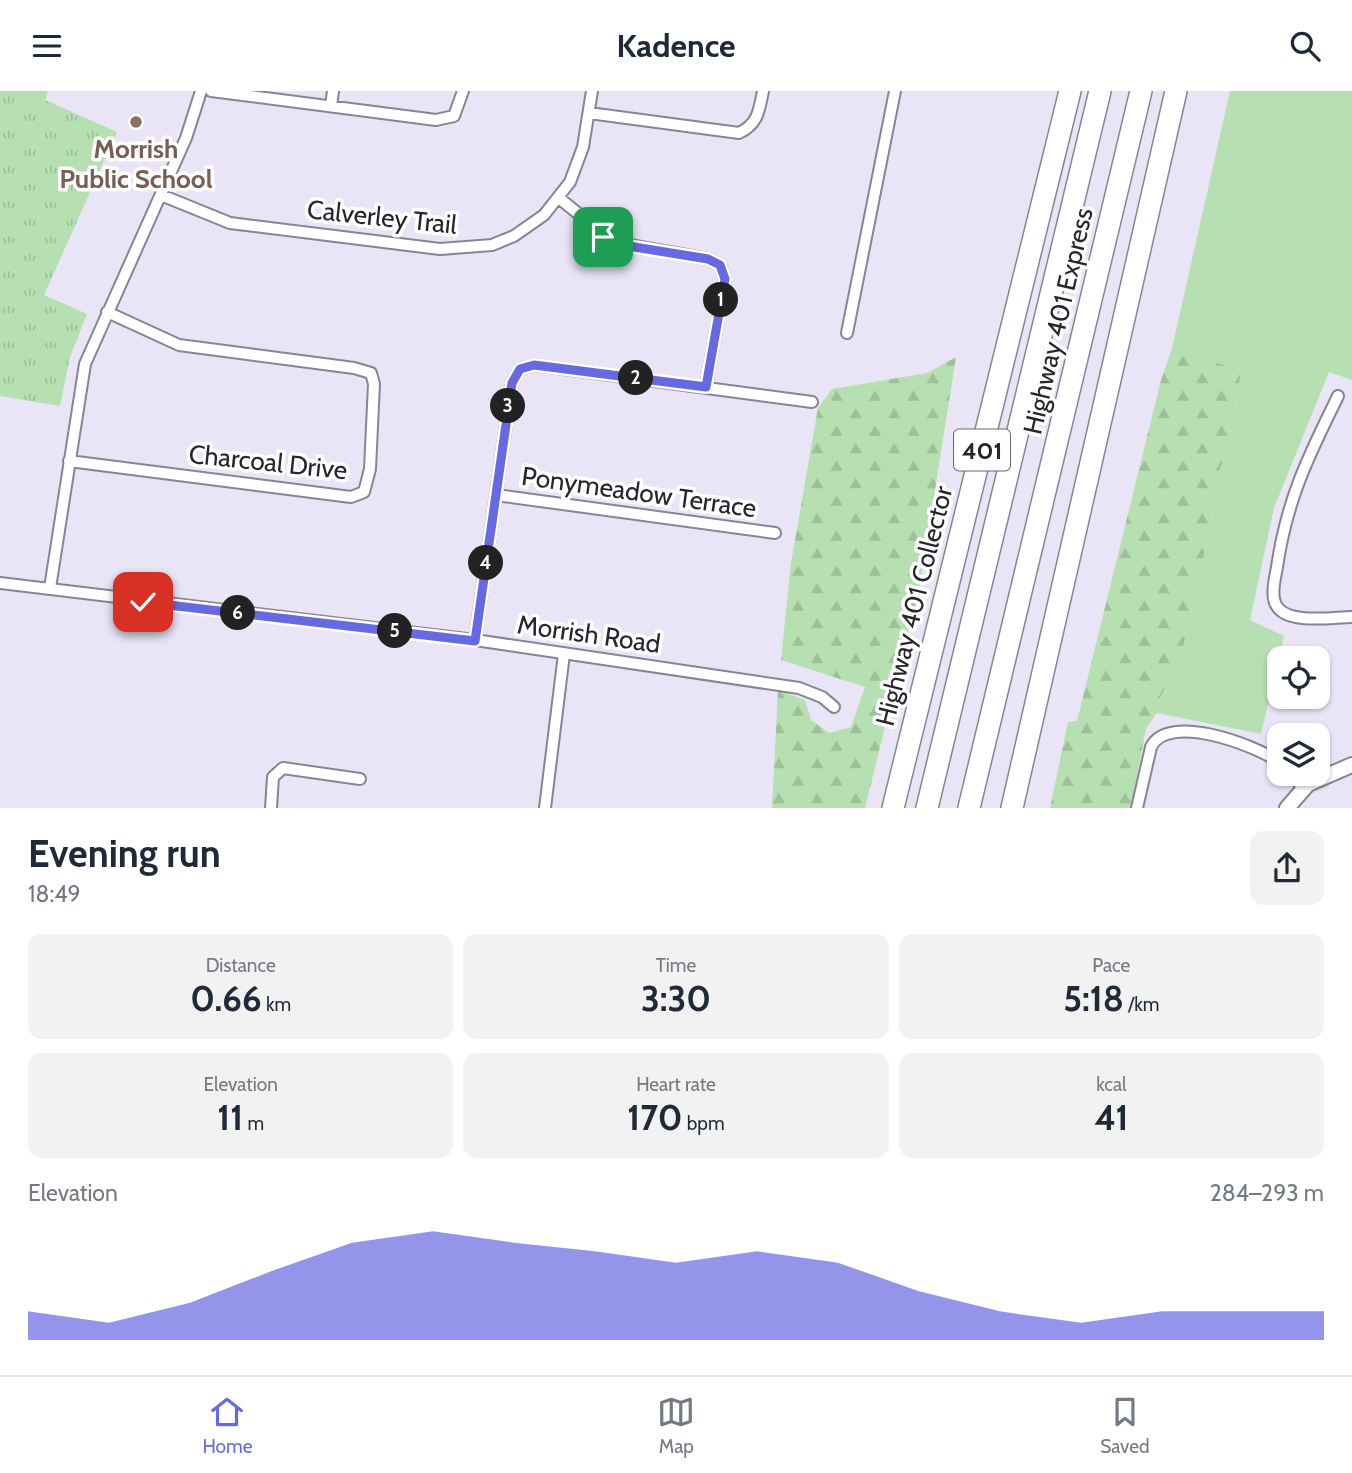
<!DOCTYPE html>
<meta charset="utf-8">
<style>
:root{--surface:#fff;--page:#f2f2f3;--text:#1f2937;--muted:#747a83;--line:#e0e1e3;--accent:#6769e2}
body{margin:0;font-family:Cabin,sans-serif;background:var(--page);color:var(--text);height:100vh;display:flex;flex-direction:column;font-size:26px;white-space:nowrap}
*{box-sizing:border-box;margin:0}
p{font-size:23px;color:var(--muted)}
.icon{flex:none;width:38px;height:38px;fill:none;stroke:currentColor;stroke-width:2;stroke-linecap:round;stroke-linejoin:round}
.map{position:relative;height:717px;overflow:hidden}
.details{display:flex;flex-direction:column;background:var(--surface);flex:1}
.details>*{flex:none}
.tools{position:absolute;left:1267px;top:555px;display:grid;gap:14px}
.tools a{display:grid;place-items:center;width:63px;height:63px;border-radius:14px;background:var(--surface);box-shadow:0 2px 5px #0004;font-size:35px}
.pin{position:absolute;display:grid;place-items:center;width:60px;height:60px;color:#fff;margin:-30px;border-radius:14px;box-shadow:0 4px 10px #0006}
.km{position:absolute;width:35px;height:35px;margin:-18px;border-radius:50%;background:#222;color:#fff;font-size:19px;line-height:35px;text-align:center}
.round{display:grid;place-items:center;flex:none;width:74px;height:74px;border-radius:14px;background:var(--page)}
.overview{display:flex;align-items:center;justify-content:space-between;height:119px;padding:0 28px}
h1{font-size:38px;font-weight:700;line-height:52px}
.stats{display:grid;grid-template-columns:repeat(3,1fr);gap:10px;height:119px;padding:7px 28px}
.stats div{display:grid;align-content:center;border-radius:14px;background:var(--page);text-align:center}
.stats b{font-size:35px;font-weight:700}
.stats small{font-size:19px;font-weight:400}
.stats p{font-size:19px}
.chart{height:196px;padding:14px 28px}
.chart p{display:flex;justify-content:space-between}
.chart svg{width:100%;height:126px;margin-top:7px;fill:var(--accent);opacity:.7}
header{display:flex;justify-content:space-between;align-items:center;height:91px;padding:0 28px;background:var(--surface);font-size:32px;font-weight:700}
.menu{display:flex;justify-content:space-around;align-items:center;height:98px;border-top:2px solid var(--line);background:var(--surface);font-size:19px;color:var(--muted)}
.menu a{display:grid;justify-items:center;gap:4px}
.menu .active{color:var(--accent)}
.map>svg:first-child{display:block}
.grass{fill:#b7e0b2}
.forest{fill:url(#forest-firs)}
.park{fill:url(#park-tufts)}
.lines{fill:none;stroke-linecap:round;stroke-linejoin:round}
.minor-casing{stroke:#878494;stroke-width:14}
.tertiary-casing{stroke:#878494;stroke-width:18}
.motorway-casing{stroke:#878494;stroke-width:24}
.minor{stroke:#fff;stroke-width:10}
.tertiary{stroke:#fff;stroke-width:14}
.motorway{stroke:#fff;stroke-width:21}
.route-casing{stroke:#fff;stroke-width:14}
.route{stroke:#6769e2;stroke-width:9}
.education-dot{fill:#8d6e63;stroke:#fff;stroke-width:2.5}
.labels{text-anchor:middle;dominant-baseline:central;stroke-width:7;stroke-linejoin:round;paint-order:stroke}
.shield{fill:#fff;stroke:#68666b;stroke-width:2}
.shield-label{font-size:24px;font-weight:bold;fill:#27252c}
.education-label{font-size:26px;font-weight:bold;fill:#785e54;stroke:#fff}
.street-label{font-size:26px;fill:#27252c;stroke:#fff}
</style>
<header><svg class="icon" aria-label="menu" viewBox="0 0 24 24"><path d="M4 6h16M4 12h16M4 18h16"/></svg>Kadence<svg class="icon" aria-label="search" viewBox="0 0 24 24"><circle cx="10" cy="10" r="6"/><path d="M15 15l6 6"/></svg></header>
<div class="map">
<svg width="1352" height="717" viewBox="0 0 1352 717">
<defs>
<pattern id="forest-firs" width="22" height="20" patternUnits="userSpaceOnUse" patternTransform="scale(1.75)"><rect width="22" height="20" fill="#b7e0b2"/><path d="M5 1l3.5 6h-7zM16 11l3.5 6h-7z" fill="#9dc099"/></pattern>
<pattern id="park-tufts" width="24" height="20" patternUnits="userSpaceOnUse" patternTransform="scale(1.75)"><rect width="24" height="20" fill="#b7e0b2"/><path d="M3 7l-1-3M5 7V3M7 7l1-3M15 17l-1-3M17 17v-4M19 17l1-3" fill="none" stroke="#9dc099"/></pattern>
</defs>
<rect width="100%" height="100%" fill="#e9e5f7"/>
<path class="grass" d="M1230,0h122v289l-23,-8 -55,136 -24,112 34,16 -23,98 -104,-21 3,-15 20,-38 31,-137 5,-41 15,-46 10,-64 -69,-24z"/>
<path class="forest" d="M1172,257l69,23 -10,65 -15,46 -5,41 -31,138 -20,37 -3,15 -11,15 -15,80h-81l18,-86 9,-1 84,-341z
M956,266l-36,228 -55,223h-93l6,-118 27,10 6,20 18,13 22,-6 14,-40 -84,-27 10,-97 27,-155 14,-19 95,-16z"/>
<path class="park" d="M0,0h48l-3,9 72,32 -73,163 43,19 -17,43 -10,49 -60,-10z"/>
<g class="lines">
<defs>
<path id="minor" d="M211,0l225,29 18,-4 9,-25
M331,15l2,-15
M589,22l150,20c19,-9 20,-22 24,-42
M161,104l69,28 210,26 52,-4 22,-9 30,-21 26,-33 13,-35 9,-56
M559,107l54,44 95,17 12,6 5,14 -19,108
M847,242l48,-242
M1338,305c-30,61 -51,103 -61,171 -2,12 -8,32 2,42 14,15 54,8 73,8
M69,370l282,36 13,-5 6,-23 4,-85 -3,-11 -17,-5 -175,-23 -72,-33
M496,404l279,38
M0,492l475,57 324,48 23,9 12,10
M50,497l35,-224 101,-226 15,-47
M475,549l37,-257 8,-14 14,-4 278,37
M1290,682l13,15
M271,717l2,-31 10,-9 77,11
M545,717l19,-154
M1137,717l14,-61c17,-35 104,-2 128,15"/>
<path id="tertiary" d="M1287,717l21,-24 44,-19"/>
<path id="motorway" d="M893,717l177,-717
M927,717l173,-717
M969,717l172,-717
M1012,717l164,-717"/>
</defs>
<use href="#minor" class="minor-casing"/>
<use href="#tertiary" class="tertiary-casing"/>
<use href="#motorway" class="motorway-casing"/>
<use href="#minor" class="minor"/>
<use href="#tertiary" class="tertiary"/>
<use href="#motorway" class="motorway"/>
</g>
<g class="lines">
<defs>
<path id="route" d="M143,511l332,39 37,-258 8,-14 14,-4 172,22 19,-108 -5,-14 -12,-6 -86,-14 -19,-8"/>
</defs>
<use href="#route" class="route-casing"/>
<use href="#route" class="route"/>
</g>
<circle class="education-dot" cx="136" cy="31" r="7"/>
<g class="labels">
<rect class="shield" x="954" y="338.5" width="56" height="41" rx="5"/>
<g class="shield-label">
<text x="982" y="359">401</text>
</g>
<g class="education-label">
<text x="136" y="58">Morrish<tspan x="136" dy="30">Public School</tspan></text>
</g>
<g class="street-label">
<text transform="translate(382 126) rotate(6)">Calverley Trail</text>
<text transform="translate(1058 230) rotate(-77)">Highway 401 Express</text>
<text transform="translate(268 371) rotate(6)">Charcoal Drive</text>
<text transform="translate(639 401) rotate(8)">Ponymeadow Terrace</text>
<text transform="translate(914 515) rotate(-76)">Highway 401 Collector</text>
<text transform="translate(589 543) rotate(8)">Morrish Road</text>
</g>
</g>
</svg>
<div class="tools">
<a><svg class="icon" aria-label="locate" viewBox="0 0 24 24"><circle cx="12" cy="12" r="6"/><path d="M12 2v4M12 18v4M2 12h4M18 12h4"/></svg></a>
<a><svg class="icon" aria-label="layers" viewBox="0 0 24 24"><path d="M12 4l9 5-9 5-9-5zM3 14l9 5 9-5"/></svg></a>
</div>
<div class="pin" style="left:603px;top:146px;background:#1e9e55"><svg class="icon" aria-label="arrive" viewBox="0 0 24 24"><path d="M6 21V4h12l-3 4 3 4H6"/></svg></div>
<div class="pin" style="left:143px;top:511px;background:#d93025"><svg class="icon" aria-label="check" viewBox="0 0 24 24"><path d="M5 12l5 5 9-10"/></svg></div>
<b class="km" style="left:721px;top:209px">1</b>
<b class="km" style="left:636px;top:287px">2</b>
<b class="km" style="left:508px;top:315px">3</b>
<b class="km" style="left:486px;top:472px">4</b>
<b class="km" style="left:395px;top:540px">5</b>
<b class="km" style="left:238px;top:522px">6</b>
</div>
<section class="details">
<div class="overview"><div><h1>Evening run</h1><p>18:49</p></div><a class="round"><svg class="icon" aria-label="share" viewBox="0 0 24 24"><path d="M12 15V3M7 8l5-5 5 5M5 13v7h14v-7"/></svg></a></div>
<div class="stats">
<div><p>Distance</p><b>0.66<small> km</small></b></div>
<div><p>Time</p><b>3:30</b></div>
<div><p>Pace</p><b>5:18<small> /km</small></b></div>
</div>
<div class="stats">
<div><p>Elevation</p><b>11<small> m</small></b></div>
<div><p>Heart rate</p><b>170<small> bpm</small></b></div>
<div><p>kcal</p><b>41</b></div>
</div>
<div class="chart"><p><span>Elevation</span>284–293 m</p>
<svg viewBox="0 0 160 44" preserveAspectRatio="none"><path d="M0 44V34L10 38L20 31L30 20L40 10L50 6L60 10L70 13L80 17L90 13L100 17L110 27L120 34L130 38L140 34L150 34L160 34V44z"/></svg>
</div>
</section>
<nav class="menu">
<a class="active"><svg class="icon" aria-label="home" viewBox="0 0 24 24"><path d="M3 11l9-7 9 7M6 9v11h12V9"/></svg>Home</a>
<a><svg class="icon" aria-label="map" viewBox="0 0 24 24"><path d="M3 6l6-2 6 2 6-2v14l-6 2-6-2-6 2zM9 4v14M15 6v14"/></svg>Map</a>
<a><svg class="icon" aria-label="saved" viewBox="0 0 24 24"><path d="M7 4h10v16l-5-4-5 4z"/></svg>Saved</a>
</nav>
